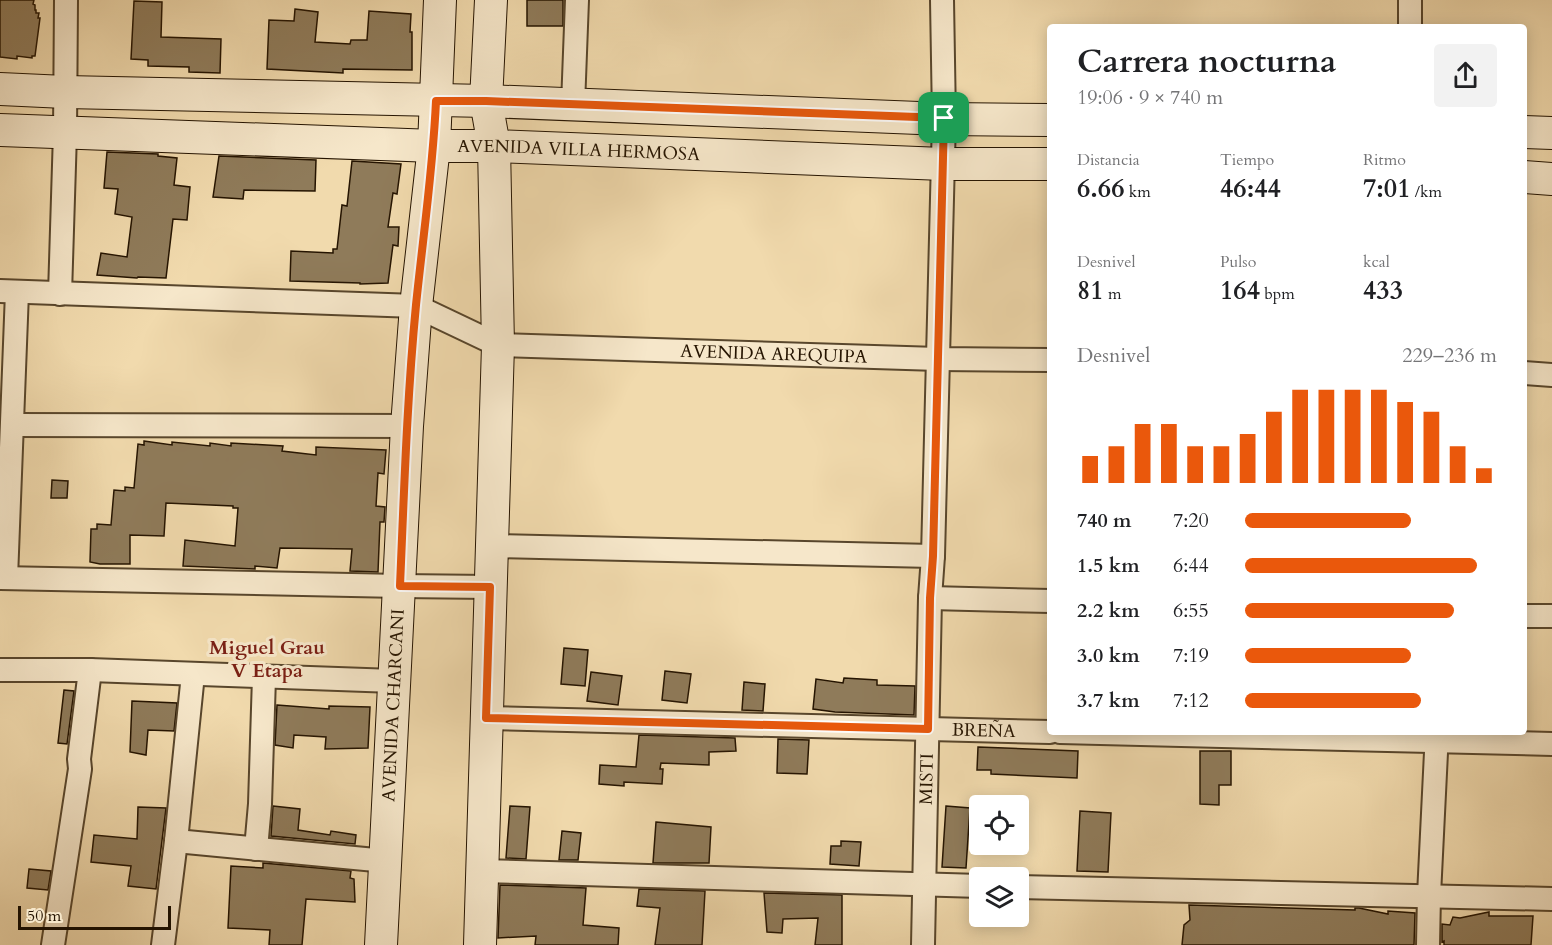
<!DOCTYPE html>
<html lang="es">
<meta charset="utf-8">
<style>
:root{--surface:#fff;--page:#f2f2f2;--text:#202124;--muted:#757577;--accent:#ea580c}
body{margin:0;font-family:Cardo,serif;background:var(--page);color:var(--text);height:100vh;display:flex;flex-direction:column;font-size:22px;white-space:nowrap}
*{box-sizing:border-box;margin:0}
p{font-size:20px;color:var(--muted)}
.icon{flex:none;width:33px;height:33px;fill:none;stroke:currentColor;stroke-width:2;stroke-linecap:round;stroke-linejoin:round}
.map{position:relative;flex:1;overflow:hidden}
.drawer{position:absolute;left:1047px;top:24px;width:480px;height:711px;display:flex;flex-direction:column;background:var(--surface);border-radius:6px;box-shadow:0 3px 15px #0003}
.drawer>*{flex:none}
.fabs{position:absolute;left:969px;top:795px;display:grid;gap:12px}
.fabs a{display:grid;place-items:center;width:60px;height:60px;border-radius:6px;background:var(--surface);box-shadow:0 3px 15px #0003;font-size:30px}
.scale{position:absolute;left:18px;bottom:15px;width:153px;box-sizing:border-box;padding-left:6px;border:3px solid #251401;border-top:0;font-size:16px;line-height:21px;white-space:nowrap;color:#251401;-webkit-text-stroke:4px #f6e7ca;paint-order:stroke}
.pin{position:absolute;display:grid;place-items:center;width:51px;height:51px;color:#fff;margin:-26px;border-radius:12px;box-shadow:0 3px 9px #0006}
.round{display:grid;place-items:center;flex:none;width:63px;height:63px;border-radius:6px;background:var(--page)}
.head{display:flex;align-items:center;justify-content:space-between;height:102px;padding:0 30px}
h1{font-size:33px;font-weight:600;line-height:45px}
.stats{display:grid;grid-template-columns:repeat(3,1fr);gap:9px;height:102px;padding:6px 30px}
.stats div{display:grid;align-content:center}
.stats b{font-size:26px;font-weight:600}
.stats small{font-size:16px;font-weight:400}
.stats p{font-size:16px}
.chart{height:168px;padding:12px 30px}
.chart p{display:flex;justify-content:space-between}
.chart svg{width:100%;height:108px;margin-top:6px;stroke:var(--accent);stroke-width:6}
ul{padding:0 30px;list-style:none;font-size:20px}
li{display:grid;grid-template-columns:96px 72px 1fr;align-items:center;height:45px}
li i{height:15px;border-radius:8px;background:var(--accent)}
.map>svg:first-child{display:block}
.building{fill:#8f7b5a;stroke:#251401;stroke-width:1.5}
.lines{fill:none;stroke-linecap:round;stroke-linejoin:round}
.street-casing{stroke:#58462c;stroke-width:26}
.secondary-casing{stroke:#251401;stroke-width:34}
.street{stroke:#f6e7ca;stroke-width:22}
.secondary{stroke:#f6e7ca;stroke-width:32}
.route-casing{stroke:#fff;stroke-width:12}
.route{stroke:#ea580c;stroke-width:8}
.labels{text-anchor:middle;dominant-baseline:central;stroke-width:6;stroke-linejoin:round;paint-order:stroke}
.street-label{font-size:18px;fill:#251401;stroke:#f6e7ca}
.neighbourhood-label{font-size:20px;font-weight:bold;fill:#7a1f14;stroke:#f6e7ca}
</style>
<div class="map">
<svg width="1552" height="945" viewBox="0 0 1552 945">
<rect width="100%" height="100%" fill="#f1daad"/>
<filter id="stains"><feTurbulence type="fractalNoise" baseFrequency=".00333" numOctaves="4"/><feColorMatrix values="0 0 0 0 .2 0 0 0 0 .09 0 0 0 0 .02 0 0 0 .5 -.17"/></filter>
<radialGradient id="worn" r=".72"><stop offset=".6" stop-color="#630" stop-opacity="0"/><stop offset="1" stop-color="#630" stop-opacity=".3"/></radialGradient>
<path class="building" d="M0,0h34l-1,4 2,1v5h1v3h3l-1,5h2l-5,38h-3v2l-15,-2v3l-17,-2z
M527,0h36v26h-36z
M134,1l28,1 -1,35 60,2 -1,34 -31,-1v-5l-41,-1v-6l-17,-1z
M295,9l23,3 -3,30 35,2 1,-4h16l2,-29 42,3 -1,18h2v38l-69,-1v4l-76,-4 2,-49 25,1z
M107,152l51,2v2l19,2 -3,27 16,2 -3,33 -14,-1 -7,59 -28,-1 -1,1 -40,-3 4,-22 26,4 5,-40 -17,-3 3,-25 -14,-1z
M219,156l97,4 -1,31 -71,-1 -1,9 -30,-2z
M352,161l49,3 -4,30 -4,-1 -5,34h11l-1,19 -5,-1 -5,38 -28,1v-1l-70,-2 1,-30 42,2v-4h4l5,-44 5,1z
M144,441l28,4v-3l38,4v-3l21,3v-3l52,3 -1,5 34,4v-8l70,3 -2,24 -6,-1 -2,33 9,1 -1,15h-4l-2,50 -28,-1 2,-22 -72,-1 -3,20 -22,-2v3l-72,-3 2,-26 50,6 3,-38h-5v-2l-67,-3 -2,33 -34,-1v29h-30l-10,-2 1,-33h6v-5l14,1 3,-35 11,1v-4l9,1 4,-44 6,1z
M52,480l16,1 -1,17h-16z
M564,648l24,2 -3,36 -24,-2z
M665,671l26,3 -4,29 -25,-3z
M591,672l31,4 -4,29 -31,-4z
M844,678l33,2v5l38,1 -1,29 -79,-3 -22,-3 3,-30 27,4z
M744,682l21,2 -2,27 -21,-1z
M64,690l10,1 -7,53 -9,-1z
M132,701l45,2 -3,28 -26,-1 -2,25 -16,-3z
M277,705l52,4v-3l41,1 -2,41 -43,1 1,-12 -32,-2 -1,13 -18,-3z
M639,735l96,3 1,13 -27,1v13l-48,-2 -1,6h3l-1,15 -38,-2v4l-25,-2 1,-19 36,2z
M778,739l31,1 -2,34 -30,-1z
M978,747l100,4 -1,27 -86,-4v-4h-14z
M1200,751h31v34h-12v20l-19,-1z
M273,806l27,3 -2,21 32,5 1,-4 25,4 -1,9 -84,-8z
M510,806l20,1 -4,52 -20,-1z
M946,806l24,2 -4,60 -24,-1z
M138,807l28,1 -10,81 -28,-3 3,-20 -40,-4 3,-27 43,4z
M1080,811l31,2 -3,59 -31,-1z
M656,822l55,5 -2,36h-56z
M562,831l19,2 -3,27h-19z
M841,841l20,1 -2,24 -29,-2 1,-18h10z
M263,863l88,8 -1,7 4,1 1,23 -49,-3 -4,46h-33l1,-15 -42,-2 3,-62 32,2z
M29,869l22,2 -3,19 -21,-2z
M500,885l86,3 -3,37 36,3 -1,17h-83l1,-9 -38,2z
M639,889l66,2 -3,54h-47l5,-37 -23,-2z
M764,893l78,2v50h-27l3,-27 -35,1 -1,14 -15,-1z
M1189,905l166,5v-2h4l29,6v-3l27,2 -1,32h-232l2,-20 6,-5z
M1489,912v4h44l-2,29h-87v-4l-2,1v-18l8,1 3,-8 7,1z"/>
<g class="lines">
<defs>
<g id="street">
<path d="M1410,27v-27"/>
<path d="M573,105l4,-105"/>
<path id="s1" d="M0,291l416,15 82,39 440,14 112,1"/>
<path d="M60,294l5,-161 1,-133"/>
<path d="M1524,373l28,2"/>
<path d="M12,425l395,1"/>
<path d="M492,546l441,10"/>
<path d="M0,578l400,8 90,1"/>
<path d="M6,578l11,-286"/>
<path d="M930,598l120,3"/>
<path d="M1524,616h28"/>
<path d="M0,670h90l304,11"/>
<path id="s2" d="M486,718l564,14"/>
<path d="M1060,732l492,12"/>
<path d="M176,841l210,20"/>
<path d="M256,849l4,-45 4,-127"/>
<path d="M482,871l498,15"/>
<path d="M1018,887l534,12"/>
<path d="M53,945l27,-176 -1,-10 11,-89"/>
<path d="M163,945l13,-104 17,-167"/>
<path id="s3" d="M923,945l7,-347 3,-42 11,-437 -2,-119"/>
<path d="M1428,945l1,-50 8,-163"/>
</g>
<g id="secondary">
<path d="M0,89l65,3 421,9 458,18 106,1"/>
<path id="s4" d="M0,130l434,16h60l449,18h107"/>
<path d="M1524,132l28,1"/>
<path d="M1524,177l28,2"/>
<path id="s5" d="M381,945l26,-519 9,-120 18,-160 6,-146"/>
<path d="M480,945l18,-600 -4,-199 -8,-45 5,-101"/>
</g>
</defs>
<use href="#street" class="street-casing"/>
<use href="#secondary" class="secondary-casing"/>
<use href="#street" class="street"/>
<use href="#secondary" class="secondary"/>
</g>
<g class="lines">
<defs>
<path id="route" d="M436,101h50l458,17 -11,438 -3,42 -2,131 -442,-11 4,-131 -90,-1c4,-93 7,-188 16,-281 7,-68 17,-136 20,-204z"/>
</defs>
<use href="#route" class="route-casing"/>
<use href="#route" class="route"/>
</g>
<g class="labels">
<g class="street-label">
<text stroke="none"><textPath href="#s4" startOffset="579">AVENIDA VILLA HERMOSA</textPath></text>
<text stroke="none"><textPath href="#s1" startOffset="783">AVENIDA AREQUIPA</textPath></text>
<text stroke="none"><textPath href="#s5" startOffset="240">AVENIDA CHARCANI</textPath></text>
<text stroke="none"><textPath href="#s2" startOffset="498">BREÑA</textPath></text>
<text stroke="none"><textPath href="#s3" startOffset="166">MISTI</textPath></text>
</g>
<g class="neighbourhood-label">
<text x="267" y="647">Miguel Grau<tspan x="267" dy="23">V Etapa</tspan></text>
</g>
</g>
<rect width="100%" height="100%" filter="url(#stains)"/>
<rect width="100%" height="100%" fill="url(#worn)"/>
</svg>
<div class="fabs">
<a><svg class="icon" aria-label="locate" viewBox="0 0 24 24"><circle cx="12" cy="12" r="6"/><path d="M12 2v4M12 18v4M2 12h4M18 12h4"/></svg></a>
<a><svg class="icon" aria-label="layers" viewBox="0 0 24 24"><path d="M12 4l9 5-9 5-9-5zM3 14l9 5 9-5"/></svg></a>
</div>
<div class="scale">50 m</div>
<div class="pin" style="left:944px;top:118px;background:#1e9e55"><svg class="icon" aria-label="arrive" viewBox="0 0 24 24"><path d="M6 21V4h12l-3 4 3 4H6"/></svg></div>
<section class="drawer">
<div class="head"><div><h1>Carrera nocturna</h1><p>19:06 · 9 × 740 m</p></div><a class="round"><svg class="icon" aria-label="share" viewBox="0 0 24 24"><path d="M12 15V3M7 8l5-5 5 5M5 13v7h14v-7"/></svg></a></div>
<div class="stats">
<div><p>Distancia</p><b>6.66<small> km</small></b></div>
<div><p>Tiempo</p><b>46:44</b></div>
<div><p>Ritmo</p><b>7:01<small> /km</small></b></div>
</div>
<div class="stats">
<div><p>Desnivel</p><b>81<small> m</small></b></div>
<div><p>Pulso</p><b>164<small> bpm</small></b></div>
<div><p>kcal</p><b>433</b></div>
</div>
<div class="chart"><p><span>Desnivel</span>229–236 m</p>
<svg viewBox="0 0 160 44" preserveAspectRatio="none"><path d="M5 44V33M15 44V29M25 44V20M35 44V20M45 44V29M55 44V29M65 44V24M75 44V15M85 44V6M95 44V6M105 44V6M115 44V6M125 44V11M135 44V15M145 44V29M155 44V38"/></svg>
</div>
<ul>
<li><b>740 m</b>7:20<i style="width:66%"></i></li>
<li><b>1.5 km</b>6:44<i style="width:92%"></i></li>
<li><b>2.2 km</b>6:55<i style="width:83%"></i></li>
<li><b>3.0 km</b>7:19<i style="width:66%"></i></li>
<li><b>3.7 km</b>7:12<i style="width:70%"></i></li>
</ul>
</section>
</div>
